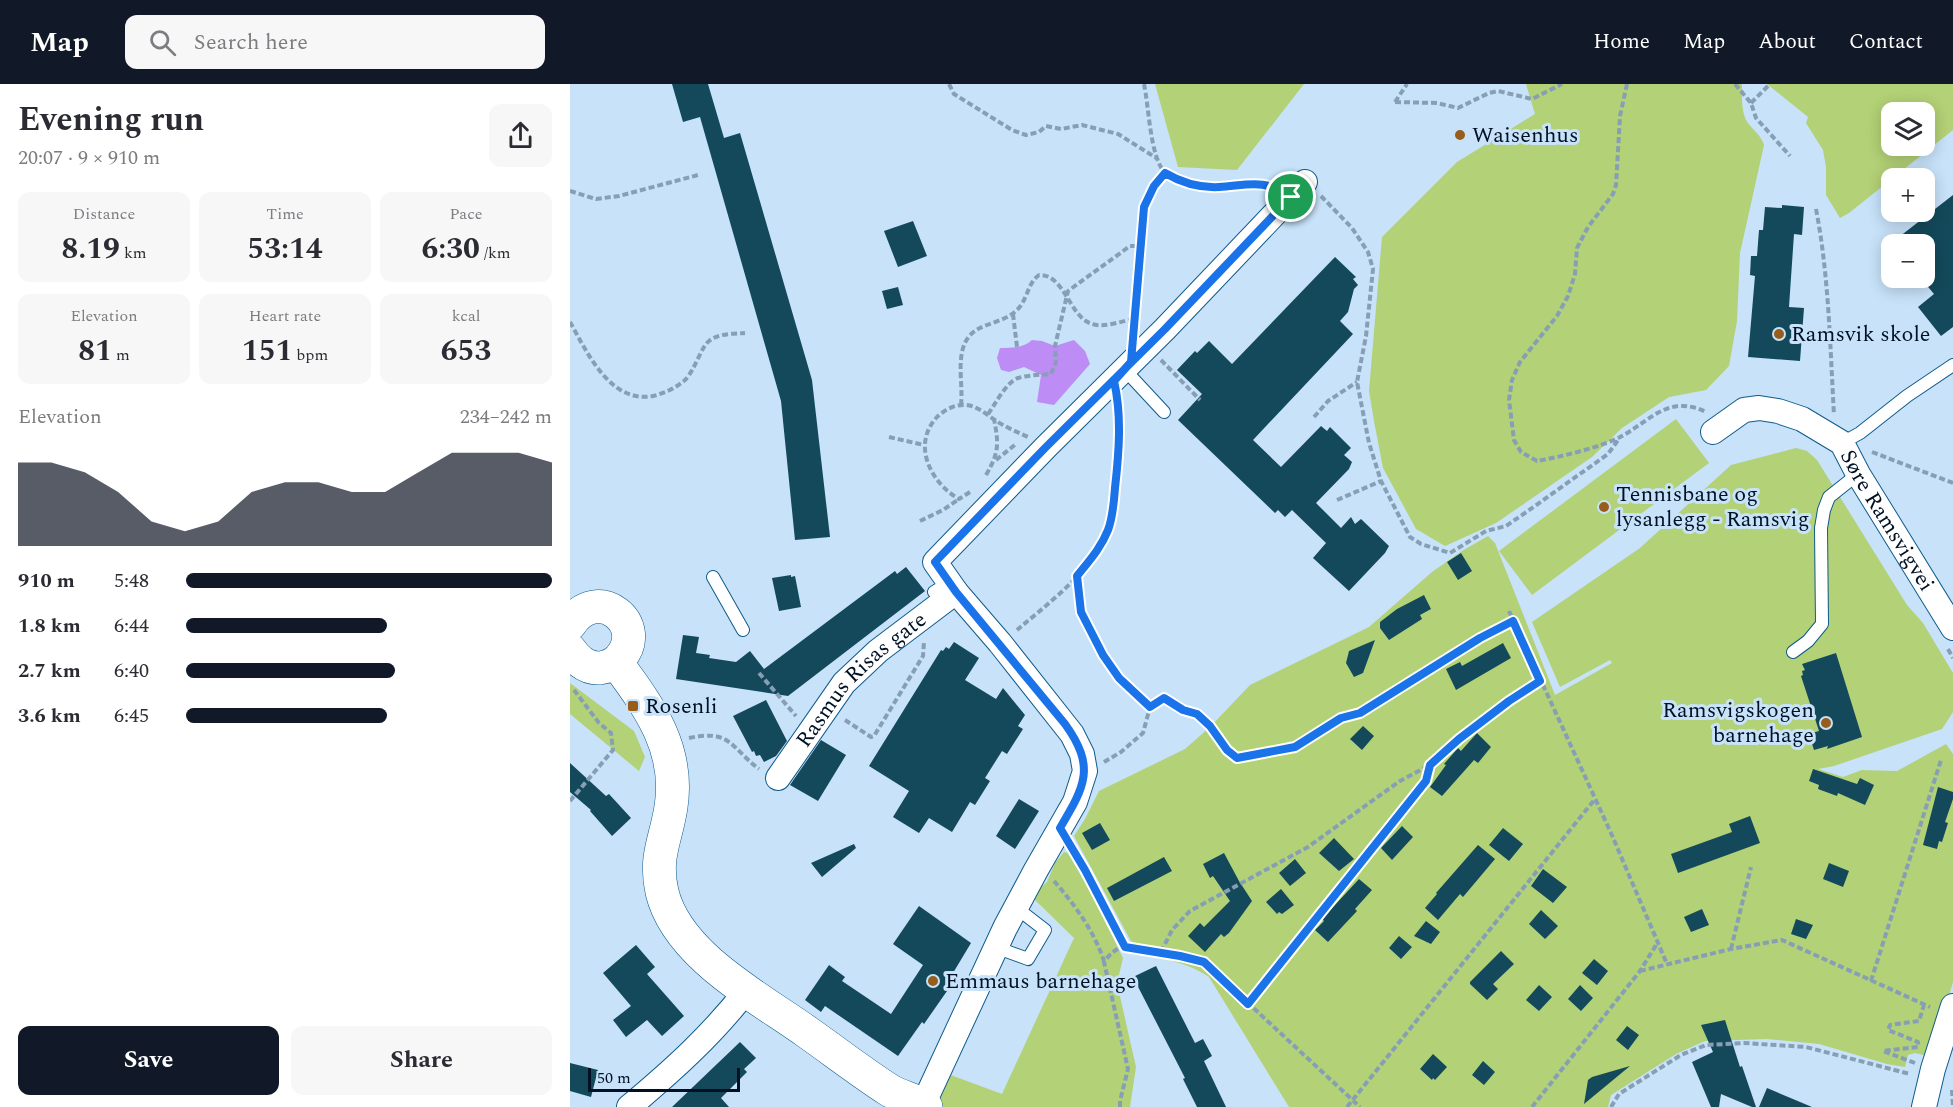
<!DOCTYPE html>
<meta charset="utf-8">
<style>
:root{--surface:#fff;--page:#f7f7f7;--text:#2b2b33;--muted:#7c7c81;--accent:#111827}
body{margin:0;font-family:Spectral,serif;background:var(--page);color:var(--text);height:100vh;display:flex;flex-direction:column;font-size:22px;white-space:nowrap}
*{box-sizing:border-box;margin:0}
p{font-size:20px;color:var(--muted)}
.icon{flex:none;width:33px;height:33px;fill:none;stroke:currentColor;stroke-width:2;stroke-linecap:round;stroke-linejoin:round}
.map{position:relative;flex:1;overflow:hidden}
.panel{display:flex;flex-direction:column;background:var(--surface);width:570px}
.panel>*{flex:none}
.buttons{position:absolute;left:1311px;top:18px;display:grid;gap:12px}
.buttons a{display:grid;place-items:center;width:54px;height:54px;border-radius:12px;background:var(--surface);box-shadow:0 3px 15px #0003;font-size:30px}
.scale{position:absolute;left:18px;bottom:15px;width:152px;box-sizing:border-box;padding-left:6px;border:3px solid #001124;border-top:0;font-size:16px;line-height:21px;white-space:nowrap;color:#001124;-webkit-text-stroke:4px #c7e2f9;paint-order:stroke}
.pin{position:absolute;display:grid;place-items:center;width:51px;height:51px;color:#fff;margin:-26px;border:3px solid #fff;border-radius:50%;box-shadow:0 2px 6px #0007}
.round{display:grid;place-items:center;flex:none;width:63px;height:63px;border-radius:12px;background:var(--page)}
.summary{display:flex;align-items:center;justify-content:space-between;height:102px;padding:0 18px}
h1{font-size:33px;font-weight:700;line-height:45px}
.stats{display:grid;grid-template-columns:repeat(3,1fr);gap:9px;height:102px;padding:6px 18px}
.stats div{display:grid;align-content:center;border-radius:12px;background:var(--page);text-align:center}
.stats b{font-size:30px;font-weight:700}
.stats small{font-size:16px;font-weight:400}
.stats p{font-size:16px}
.chart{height:168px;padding:12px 18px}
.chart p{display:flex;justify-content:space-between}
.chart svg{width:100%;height:108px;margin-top:6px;fill:var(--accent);opacity:.7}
.button{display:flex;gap:12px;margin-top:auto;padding:12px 18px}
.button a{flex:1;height:69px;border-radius:12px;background:var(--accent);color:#fff;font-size:24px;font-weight:700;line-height:69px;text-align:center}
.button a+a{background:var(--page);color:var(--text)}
ul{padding:0 18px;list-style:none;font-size:20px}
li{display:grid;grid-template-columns:96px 72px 1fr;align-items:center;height:45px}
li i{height:15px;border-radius:8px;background:var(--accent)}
header{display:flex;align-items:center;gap:36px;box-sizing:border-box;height:84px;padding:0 30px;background:var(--accent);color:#fff}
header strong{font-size:28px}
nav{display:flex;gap:33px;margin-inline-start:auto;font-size:21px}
.search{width:420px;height:54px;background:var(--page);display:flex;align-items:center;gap:15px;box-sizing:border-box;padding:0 21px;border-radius:12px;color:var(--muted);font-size:22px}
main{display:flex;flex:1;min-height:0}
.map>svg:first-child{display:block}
.green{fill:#b3d176;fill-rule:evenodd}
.water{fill:#bd8cf5}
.building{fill:#13495b}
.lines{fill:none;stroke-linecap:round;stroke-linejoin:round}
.lane-casing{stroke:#0f5b8c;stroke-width:14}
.street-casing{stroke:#0f5b8c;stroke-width:26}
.secondary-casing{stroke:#0f5b8c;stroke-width:34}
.path{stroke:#879fb5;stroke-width:4;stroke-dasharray:6 3;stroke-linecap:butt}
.lane{stroke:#fff;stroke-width:12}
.street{stroke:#fff;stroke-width:24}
.secondary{stroke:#fff;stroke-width:33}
.route-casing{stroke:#fff;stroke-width:12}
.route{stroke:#1a73e8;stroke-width:8}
.poi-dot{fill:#975d1b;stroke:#c7e2f9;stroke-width:2}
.labels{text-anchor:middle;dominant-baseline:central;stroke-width:6;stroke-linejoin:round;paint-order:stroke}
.poi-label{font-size:22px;fill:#001124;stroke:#c7e2f9;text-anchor:start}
.street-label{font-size:22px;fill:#001124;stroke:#c7e2f9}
</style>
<header>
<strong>Map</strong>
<div class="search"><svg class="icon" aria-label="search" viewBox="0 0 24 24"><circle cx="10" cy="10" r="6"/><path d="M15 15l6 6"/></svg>Search here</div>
<nav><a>Home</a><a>Map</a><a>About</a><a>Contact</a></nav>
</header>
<main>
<section class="panel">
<div class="summary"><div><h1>Evening run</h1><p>20:07 · 9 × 910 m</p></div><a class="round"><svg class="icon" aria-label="share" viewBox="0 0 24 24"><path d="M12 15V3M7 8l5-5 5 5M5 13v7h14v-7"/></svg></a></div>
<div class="stats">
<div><p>Distance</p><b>8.19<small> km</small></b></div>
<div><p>Time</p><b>53:14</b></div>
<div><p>Pace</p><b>6:30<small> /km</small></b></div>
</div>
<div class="stats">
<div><p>Elevation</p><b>81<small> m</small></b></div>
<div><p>Heart rate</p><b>151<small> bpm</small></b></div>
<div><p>kcal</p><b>653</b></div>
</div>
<div class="chart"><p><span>Elevation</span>234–242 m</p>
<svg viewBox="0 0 160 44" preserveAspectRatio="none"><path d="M0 44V10L10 10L20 14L30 22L40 34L50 38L60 34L70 22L80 18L90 18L100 22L110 22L120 14L130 6L140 6L150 6L160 10V44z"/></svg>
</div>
<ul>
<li><b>910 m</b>5:48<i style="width:100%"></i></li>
<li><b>1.8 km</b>6:44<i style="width:55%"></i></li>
<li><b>2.7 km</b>6:40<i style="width:57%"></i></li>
<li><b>3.6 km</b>6:45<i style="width:55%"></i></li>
</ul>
<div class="button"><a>Save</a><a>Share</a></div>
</section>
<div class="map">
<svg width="1383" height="1023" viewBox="0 0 1383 1023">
<rect width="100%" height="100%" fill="#c7e2f9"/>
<path class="green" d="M585,0h149l-67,86 -59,-3z
M956,0h216c0,11 -1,25 4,36 5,9 14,13 18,25l-24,108 -3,68 -8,45 -23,24 -37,7 -47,31 -30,29 -96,66 -51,23 -29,-17 -33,-61 -9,-47 -5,-30 13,-154 75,-75 78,-48z
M1197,0h186v46l-104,83 -9,5 -14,-23v-28l-3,-17 -17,-27 2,-6zM1322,28h32v34h-32z
M1106,335l33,44 -177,132 -33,-44z
M1226,364l11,3 10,9 90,145 16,18 30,50v39l-11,17 -108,37 -16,3 25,8 19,-7 35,1 49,-27 7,10v228l-18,62 -8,12 -12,-3 -7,2 -3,12 -18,-3 -68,-20 -52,-5 -62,2 -29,13 -65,41 -3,12h-319l-80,-130c-22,-15 -45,-18 -71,-23l-64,-118 11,-17 14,-28 86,-42 26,-23 39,-41 119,-58 63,-55 30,-21 26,-15 7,7 60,152 57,-32 -2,-3 -50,27 -28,-65 108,-74 91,-83z
M0,599l64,48 11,26 -6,14 -69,-57z
M494,768l4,1 22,38 33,67 -6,25 19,84 -6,40h-191l-3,-3 12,-30 54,20 72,-156 -43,-42 16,-14 8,-19z"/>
<path class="water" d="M462,256l10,1 13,5 19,-6 11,11 5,13 -36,41 -17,-3 4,-27 -17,-8 -15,5 -8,-2 -4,-12 3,-10c11,0 24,0 32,-8z"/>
<path class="building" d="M102,0h36l16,54 16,-5 72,247 18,157 -35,3 -14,-139 -81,-284 -17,5z
M1383,111v132l-12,9 -23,-29 16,-13 -10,-12v-38h-34z
M1212,121l22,2 -2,28 -8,-1 -5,73 15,1 -4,53 -52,-4 7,-81 -5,-1 1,-19h6l2,-26h4l2,-23 17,1z
M343,137l14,35 -29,11 -14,-36z
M765,173l21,20 -3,2 5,6 -4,4 -6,23 -8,9 13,13 -100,106 28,27 40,-41 6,5 3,-4 21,21 -7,7 8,7 -3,7 -33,34 25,25 10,-11 4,7 6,-5 28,27 -4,7 -36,38 -36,-33 13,-15 -34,-33 -7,7 -7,-7 -3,3 -97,-93 24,-26 -25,-24 18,-19 2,2 12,-12 23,23z
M328,203l5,18 -16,4 -5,-18z
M891,469l11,18 -14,9 -11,-18z
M336,483l19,24 -137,105 -112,-17 7,-44 16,2 -3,16 14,2 -1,3 27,4 14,-11 14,18 131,-98 2,3z
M221,491v2l4,-1 6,31 -22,4 -7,-33z
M854,511l7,14 -11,6 2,4 -33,21 -9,-12v-6l17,-13z
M805,556l-12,33 -9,4 -8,-14 3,-12z
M384,558l25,16 -14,22 31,19 7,-11 22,27 -7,11 5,3 -16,25 -5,-3 -17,27 5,3 -15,24 -5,-3 -18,30 -23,-14 -10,15 -26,-16 16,-26 -40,-25 72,-116 2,1 3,-4 3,2z
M933,559l8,15 -55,32 -10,-21 14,-7 2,4z
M1266,569l26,84 -35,12 1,-3 -14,4 -5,-16 10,-3 -18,-55 2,-1 -1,-4 3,-1 -3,-6z
M196,616l21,41 -11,15 -12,6 -4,-7 -4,1 -2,-5 -2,1 -19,-36z
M793,642l11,10 -12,14 -12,-11z
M907,649l14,14 -13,16 -4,-3 -32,36 -12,-9 16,-22 -2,-1 14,-16 3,3z
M251,656l25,15 -28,46 -28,-16z
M0,679l36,33 3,-2 22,24 -19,18 -22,-25 1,-1 -21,-18z
M1243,685l44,15 3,-6 14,7 -9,20 -27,-12 -1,3 -19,-7 1,-4 -10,-4z
M1368,703l15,5v7l-8,23 3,1 -6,19 -3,-1 -2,8 -14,-4z
M449,715l20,12 -24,38 -19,-13z
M1180,732l10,27 -82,30 -7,-19 61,-22 -3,-8z
M530,739l10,17 -18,10 -10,-17z
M832,742l11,11 -21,23 -11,-12z
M933,744l20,16 -14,17 -20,-16z
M764,754l20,21 -15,12 -20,-18z
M284,760l2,4 -34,29 -11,-14z
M908,761l17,14 -32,38 -3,-3 -22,26 -13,-12 12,-14 -1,-1z
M654,769l15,28 13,20 -23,32 -5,4 -3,-3 -16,18 -17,-16 12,-13 4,4 26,-26 -17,-25 -3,2 -7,-14z
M594,773l8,14 -58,30 -7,-13z
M725,775l11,14 -16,13 -11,-13z
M1259,779l20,8 -6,16 -20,-8z
M973,785l24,18 -14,16 -22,-17z
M789,795l13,11 -17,19 2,2 -29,31 -13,-12 9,-9 -2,-2z
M711,805l13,16 -12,9 -3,-2 -2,2 -11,-12z
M349,822l52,37 -21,35 4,3 -30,43 -2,-2 -24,34 -73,-50 -4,6 -16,-12 24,-35 16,12 -3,4 49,33 32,-49 -30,-21z
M1132,825l7,16 -18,7 -7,-15z
M971,826l17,16 -13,13 -16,-15z
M1226,835l17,6 -7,14 -15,-5z
M856,837l14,11 -9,12 -17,-8z
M829,852l13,11 -11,12 -12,-11z
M66,861l19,22 -8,7 37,42 -22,20 -15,-16 -21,17 -13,-17 18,-14 -28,-33z
M931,867l13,13 -21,20 5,5 -11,11 -17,-16v-2z
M1024,875l14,12 -11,14 -15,-12z
M586,882l39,77 8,-4 9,17 -8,5 22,46h-29l-14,-28 2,-1 -52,-101z
M969,901l13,12 -13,14 -13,-11z
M1010,901l13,13 -12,13 -13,-12z
M1155,936l15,47 2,-1 14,41h-4l-31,-13 -2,13h-8l-19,-45 21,-10 -12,-27z
M1057,942l12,9 -11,15 -12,-10z
M170,958l16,16 -12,11 3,3 -26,26 8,9h-57z
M863,970l14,13 -12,13 -2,-2 -1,2 -12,-11z
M913,977l12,11 -11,13 -12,-10z
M0,979l28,7 -7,27 -21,-6z
M1060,982l-46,38 4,-24 4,-3z
M1197,1004l45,19h-53z"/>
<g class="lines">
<defs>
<path id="lane" d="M554,285l40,43
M1272,359l18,-10 47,-37 46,-31
M143,493l30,53
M364,508l15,-9
M1223,568l15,-11 14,-17 -1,-96 3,-18 5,-13 29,-23
M425,863l33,12 17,-29 -22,-17 -9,-3"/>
<g id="street">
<path id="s1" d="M1143,348l31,-22 15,-2 19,3 24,8 40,24 16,31 95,154"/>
<path id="s2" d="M208,694l66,-95 34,-32 78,-59"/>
<path d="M353,1021l82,-177 31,-58 39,-68 10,-31 -3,-17 -10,-20 -72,-91 -44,-51 -21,-30 111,-115 119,-118 140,-147"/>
<path d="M59,1023c43,-36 83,-72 117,-116"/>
<path d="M1354,1023l9,-38 20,-63"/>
</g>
<path id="secondary" d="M0,540c28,-42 79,1 50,34 -5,6 -12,9 -20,10 -14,1 -23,-8 -30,-18
M46,578c33,45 64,86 55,145 -5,33 -17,49 -9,85 15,63 96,105 145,140 27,19 54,40 82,58 11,7 25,9 37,17"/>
</defs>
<use href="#lane" class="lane-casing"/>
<use href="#street" class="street-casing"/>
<use href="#secondary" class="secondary-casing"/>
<path class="path" d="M379,0l5,10 58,36 14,5 13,-3 7,-6 15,3 21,-4 36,9 40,25
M574,0c5,23 6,73 21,89 11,12 37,15 52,14 21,0 34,-4 55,-1
M1057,0l-7,32 -4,69 -3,9 -25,33 -11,21 -2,26 -7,22 -11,20 -37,46 -8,18 -3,20 5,40 7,12 16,9c23,-4 65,-14 85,-25 29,-16 47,-42 84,-24
M1165,0l16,19 5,15 34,38
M825,18l42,1 21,5 31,-15 9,-2 34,8 30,-15
M825,18l12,-18
M1181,19l19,-19
M0,107l26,8 23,-3 79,-21
M751,112l31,32 16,24 5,17 -7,67 -9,46 12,61 12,38 29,56 11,7 29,9 36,-22 20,-5 19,-13 83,-59 13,-18
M1246,125c13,67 14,137 18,206
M443,230l4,33
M0,238c17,30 40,82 83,74 12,-3 23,-8 32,-16 10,-10 16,-33 24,-39 10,-8 24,-7 36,-8
M563,247l11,-124 10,-21 11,-13
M591,276l39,40
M391,321c3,-25 -10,-63 19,-77 12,-6 27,-8 37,-18 11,-11 10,-26 22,-35 26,-1 30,42 53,49 12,4 30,-3 42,-5
M418,330c7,-9 18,-32 30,-36 10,-3 22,-3 33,-4l5,-12 -1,-16 13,-55 62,-45h10
M744,333l14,-16 29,-19
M319,353l35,8
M1302,368l81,31
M426,376l20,-16
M416,391c13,-22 13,-31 8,-56
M400,408l-11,7c-28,-16 -48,-54 -22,-82 7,-7 18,-13 29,-12 11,1 20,9 29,15 10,7 22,12 33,17
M767,416l44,-19
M350,437l23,-11 16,-11
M507,492l4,36 22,43 16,23 31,29
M939,527l102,222 56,131
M447,546c26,-22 60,-48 79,-77 26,-39 23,-103 22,-148
M1378,565l5,9
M189,589l37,43
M275,636l26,17 3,-1 49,-80 1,-14
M119,654c42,-9 41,9 70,31
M534,678l17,-10 22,-19 7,-26 14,-9 19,12 14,4 13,12 17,24 10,8 58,-11 46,-29 19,-5 120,-75 33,-17
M0,717l43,-51 -2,-17 -12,-10 -25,-33
M503,765l32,56 20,42
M484,797c21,24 40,50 50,80
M1161,865l20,-82
M591,868l11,-22 18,-19 118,-64 92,-66 30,-16 29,-26 50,-38 31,-20
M1070,887l91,-22 51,-9 148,67
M1301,897l70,-221
M678,920l178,-223 4,-16
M1345,979l-32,-12 35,-4v-5l-30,-12 2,-5 29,-4 5,-16
M1382,1006l1,17
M550,1023v-6l8,-32 -24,-107c5,-7 11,-13 19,-15 15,-4 64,11 81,15l156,145
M777,1023l248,-308
M962,1023l108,-136 18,-29
M1041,1023l8,-13 62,-39 25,-10 38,-2 62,4 104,27"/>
<use href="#lane" class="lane"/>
<use href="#street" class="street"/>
<use href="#secondary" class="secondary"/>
</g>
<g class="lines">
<defs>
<path id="route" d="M721,113l-126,132 -119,118 -111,115 21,30 109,132c31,43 20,62 -5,104l25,42 40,77 55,9 24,6 44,42 178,-223 4,-16 29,-26 50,-38 31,-20 -27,-60 -33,17 -120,75 -19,5 -46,29 -58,11 -10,-8 -17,-24 -13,-12 -14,-4 -19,-12 -14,9 -31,-29 -16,-23 -22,-43 -4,-36c12,-15 24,-28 31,-46 5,-13 6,-29 7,-42 4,-36 7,-72 -1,-107l17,-19 13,-155 10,-21 11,-13c17,10 35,15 54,14 30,-2 45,-9 72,10"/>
</defs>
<use href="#route" class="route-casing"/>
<use href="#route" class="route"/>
</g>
<g class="poi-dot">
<circle cx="890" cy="51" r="6"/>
<circle cx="1209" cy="250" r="6"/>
<circle cx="1034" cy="423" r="6"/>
<rect x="57" y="616" width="12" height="12" rx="3"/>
<circle cx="1256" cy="639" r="6"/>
<circle cx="363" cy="897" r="6"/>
</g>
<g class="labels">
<g class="poi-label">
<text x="902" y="51">Waisenhus</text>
<text x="1221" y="250">Ramsvik skole</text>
<text x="1046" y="410">Tennisbane og<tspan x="1046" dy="25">lysanlegg - Ramsvig</tspan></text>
<text x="75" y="622">Rosenli</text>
<text x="1244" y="626" text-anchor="end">Ramsvigskogen<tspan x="1244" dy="25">barnehage</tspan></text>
<text x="375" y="897">Emmaus barnehage</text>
</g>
<g class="street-label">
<text stroke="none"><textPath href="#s1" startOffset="234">Søre Ramsvigvei</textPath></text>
<text stroke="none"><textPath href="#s2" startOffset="130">Rasmus Risas gate</textPath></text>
</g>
</g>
</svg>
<div class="buttons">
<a><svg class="icon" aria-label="layers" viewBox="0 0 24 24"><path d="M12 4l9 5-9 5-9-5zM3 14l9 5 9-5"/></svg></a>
<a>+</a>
<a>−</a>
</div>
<div class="scale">50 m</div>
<div class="pin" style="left:721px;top:113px;background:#1e9e55"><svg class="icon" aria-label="arrive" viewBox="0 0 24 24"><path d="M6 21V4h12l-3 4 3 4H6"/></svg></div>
</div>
</main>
